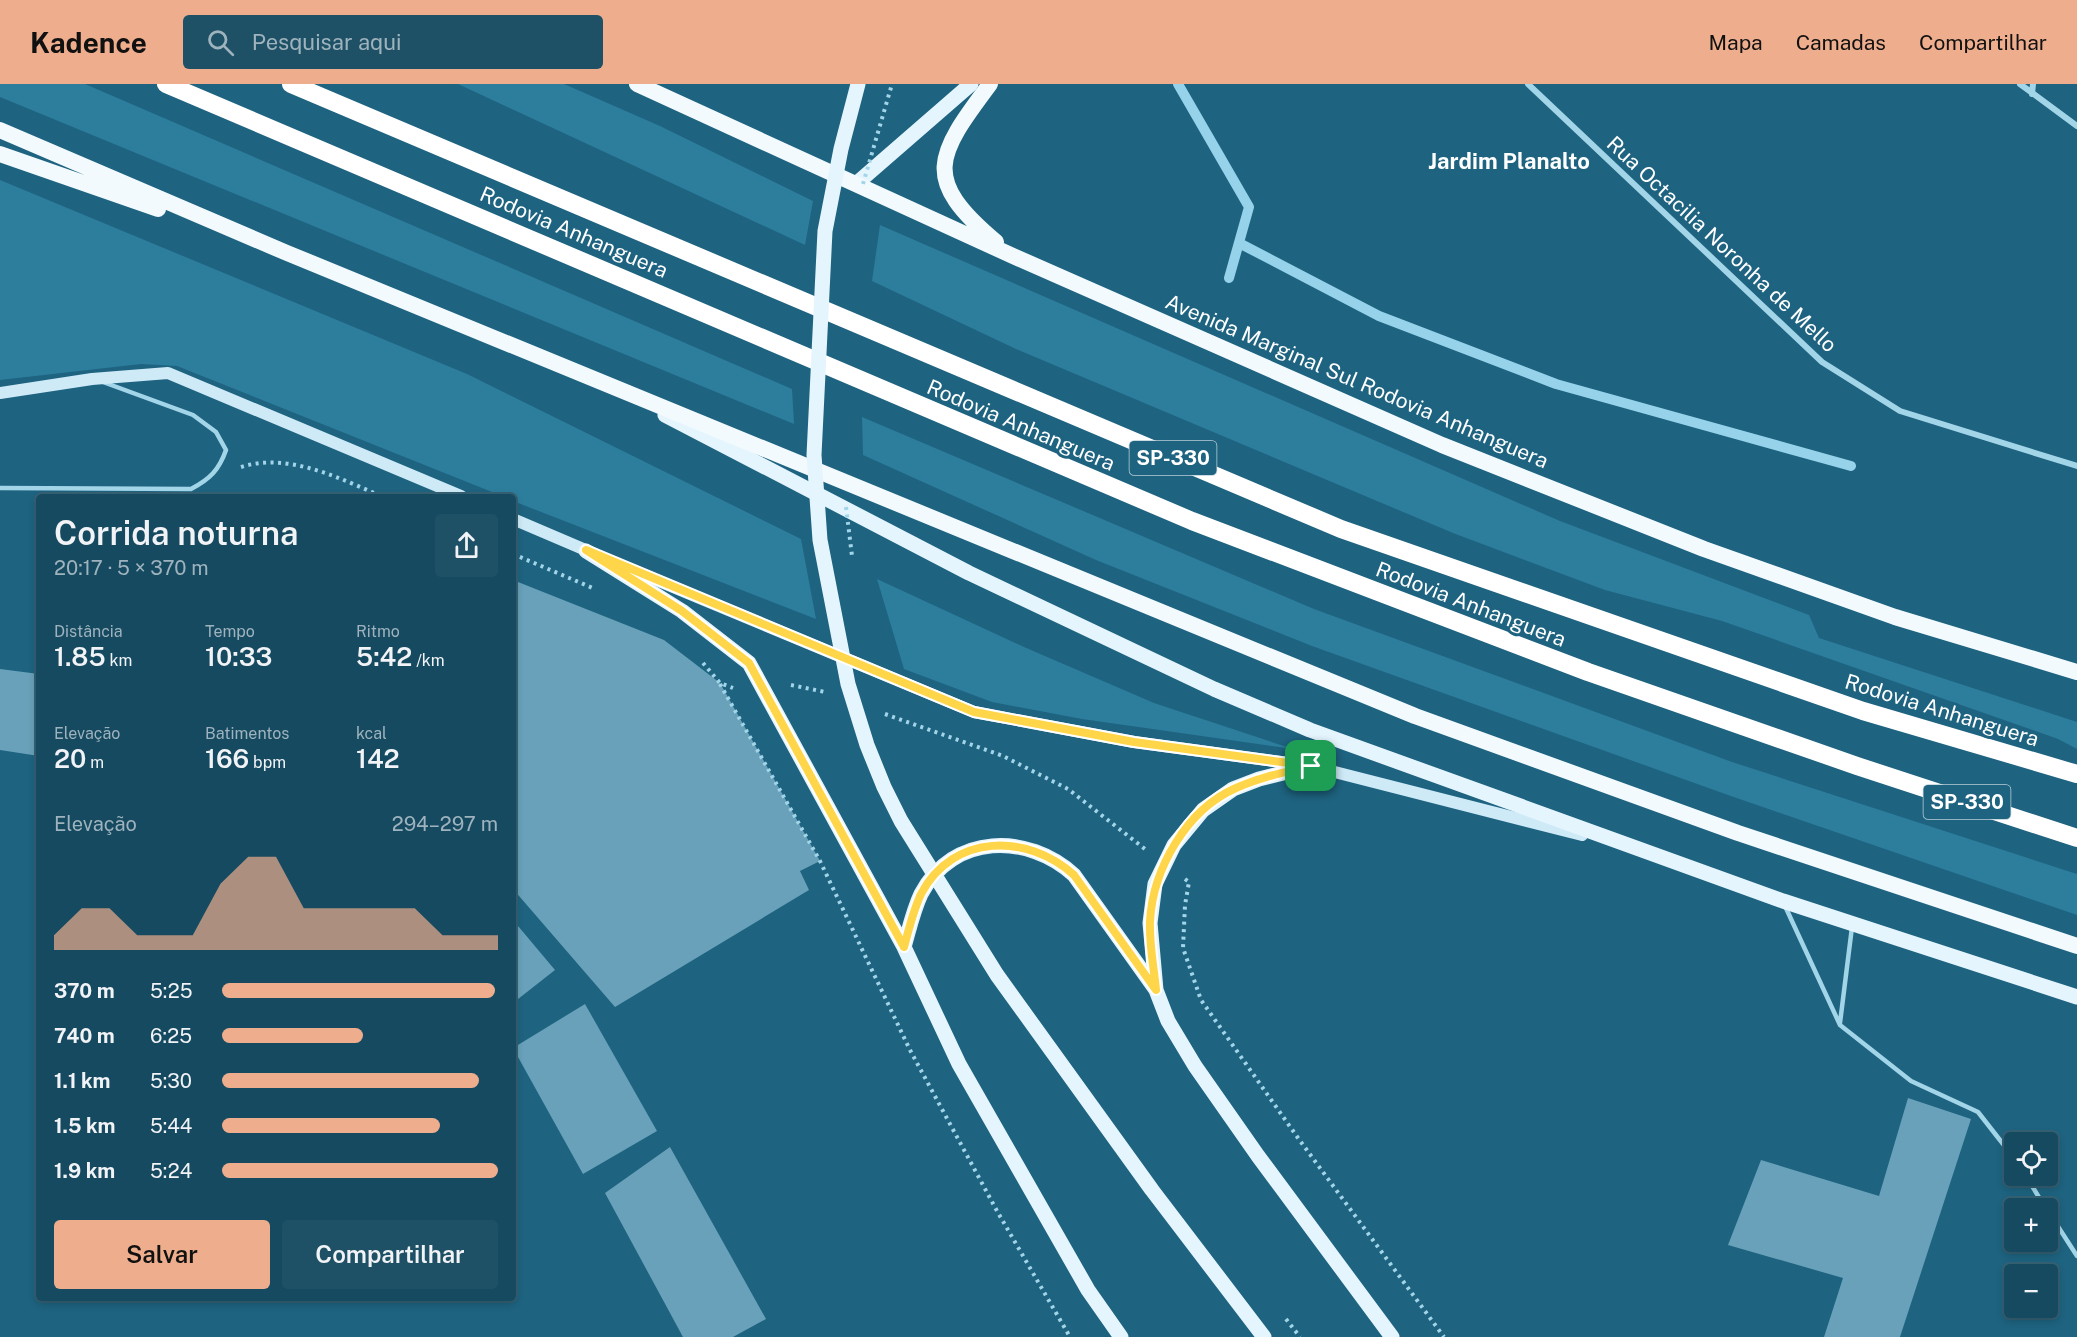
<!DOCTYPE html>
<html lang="pt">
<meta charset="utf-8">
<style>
:root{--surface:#164a60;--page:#1f5166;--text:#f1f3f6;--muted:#9eb3bd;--line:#356275;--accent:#eead8d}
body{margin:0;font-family:"Public Sans",sans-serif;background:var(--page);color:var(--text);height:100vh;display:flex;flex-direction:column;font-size:22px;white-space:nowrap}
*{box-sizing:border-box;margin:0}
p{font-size:20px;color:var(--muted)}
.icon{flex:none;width:33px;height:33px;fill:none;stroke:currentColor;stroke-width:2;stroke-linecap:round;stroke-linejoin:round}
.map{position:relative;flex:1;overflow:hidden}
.panel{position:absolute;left:36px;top:410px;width:480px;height:807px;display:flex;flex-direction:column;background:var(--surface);border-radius:6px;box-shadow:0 3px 9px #0003,0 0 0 2px var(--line)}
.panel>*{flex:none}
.controls{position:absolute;left:2004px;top:1048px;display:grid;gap:12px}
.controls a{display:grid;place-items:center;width:54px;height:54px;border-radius:6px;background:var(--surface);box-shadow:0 3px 9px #0003,0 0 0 2px var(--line);font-size:30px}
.pin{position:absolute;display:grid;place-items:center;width:51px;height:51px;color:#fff;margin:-26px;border-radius:12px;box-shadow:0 3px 9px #0006}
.round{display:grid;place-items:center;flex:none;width:63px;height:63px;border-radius:6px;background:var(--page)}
.overview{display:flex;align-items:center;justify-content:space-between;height:102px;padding:0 18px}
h1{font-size:33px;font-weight:600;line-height:45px}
.figures{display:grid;grid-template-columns:repeat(3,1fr);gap:9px;height:102px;padding:6px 18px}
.figures div{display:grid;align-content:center}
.figures b{font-size:26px;font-weight:600}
.figures small{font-size:16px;font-weight:400}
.figures p{font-size:16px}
.chart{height:168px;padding:12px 18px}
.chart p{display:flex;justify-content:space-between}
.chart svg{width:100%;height:108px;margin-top:6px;fill:var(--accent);opacity:.7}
.primary-button{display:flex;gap:12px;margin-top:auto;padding:12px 18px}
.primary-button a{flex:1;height:69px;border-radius:6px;background:var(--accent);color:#111;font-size:24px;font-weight:600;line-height:69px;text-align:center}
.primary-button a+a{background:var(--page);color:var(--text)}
ul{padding:0 18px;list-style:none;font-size:20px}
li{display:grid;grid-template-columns:96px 72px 1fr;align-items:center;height:45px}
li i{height:15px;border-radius:8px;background:var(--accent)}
header{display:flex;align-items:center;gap:36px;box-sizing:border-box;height:84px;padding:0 30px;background:var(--accent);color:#111}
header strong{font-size:28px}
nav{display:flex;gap:33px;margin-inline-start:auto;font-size:21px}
.search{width:420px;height:54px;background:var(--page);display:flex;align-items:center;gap:15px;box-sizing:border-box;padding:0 21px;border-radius:6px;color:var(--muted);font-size:22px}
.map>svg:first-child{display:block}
.green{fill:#2d7d9d}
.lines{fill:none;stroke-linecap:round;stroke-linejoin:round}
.stream{stroke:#96d3ea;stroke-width:10}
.building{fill:#68a1b9}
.path{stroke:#a3d5e9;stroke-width:4;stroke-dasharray:3 4.5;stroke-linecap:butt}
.service{stroke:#a3d5e9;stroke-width:4.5}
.minor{stroke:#a3d5e9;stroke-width:6}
.secondary{stroke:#ceeaf7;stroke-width:12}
.primary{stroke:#e5f5fe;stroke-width:15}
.trunk{stroke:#f2fafe;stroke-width:16}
.motorway{stroke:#fff;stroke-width:18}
.path-bridge{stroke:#a3d5e9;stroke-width:4;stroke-dasharray:3 4.5;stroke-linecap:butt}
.primary-bridge{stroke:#e5f5fe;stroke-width:15}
.route-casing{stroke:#fff;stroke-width:12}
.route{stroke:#ffd54a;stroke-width:8}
.labels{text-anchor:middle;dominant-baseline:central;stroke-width:6;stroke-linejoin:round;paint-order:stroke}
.shield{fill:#1e6380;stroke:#bcd0d9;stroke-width:1.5}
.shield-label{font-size:20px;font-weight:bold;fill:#fff}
.street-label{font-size:21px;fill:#fff;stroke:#1e6380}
.neighbourhood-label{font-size:22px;font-weight:bold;fill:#fff;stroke:#1e6380}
</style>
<header>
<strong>Kadence</strong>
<div class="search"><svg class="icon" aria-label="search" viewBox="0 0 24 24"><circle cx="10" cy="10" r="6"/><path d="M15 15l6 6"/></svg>Pesquisar aqui</div>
<nav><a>Mapa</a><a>Camadas</a><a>Compartilhar</a></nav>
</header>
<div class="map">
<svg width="2077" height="1253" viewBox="0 0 2077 1253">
<rect width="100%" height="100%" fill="#1e6380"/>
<path class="green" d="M0,0h85l707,305 2,35 -794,-327z
M458,0h106l96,42 153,75 -8,44z
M0,96l467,194 334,165 15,80 -303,-118v-5h-11l-325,-130 -36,-2 -141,16z
M880,141l680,296 249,94 10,23 258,84v27l-19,-10 -336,-118 -117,-31 -152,-57 -437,-184 -144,-68z
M862,333l452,192 418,153 345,112v41l-349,-120 -416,-149 -216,-86 -233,-105z
M877,495l147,68 130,56 139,46 -211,-30 -90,-17 -88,-33z"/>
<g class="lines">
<path class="stream" d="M1178,0l71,123 -20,71
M1239,159l140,73 177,68 295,82"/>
</g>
<path class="building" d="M513,496l151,60 56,43 100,178 -20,10 9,19 -194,117 -102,-118z
M0,585l39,5v82l-39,-6z
M513,836l42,50 -42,33z
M585,920l72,127 -74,43 -70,-126z
M1908,1014l63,21 -71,218h-76l19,-59 -115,-33 33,-85 118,36z
M670,1063l96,172 -33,18h-50l-78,-144z"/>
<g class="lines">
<path class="path" d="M241,383c47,-15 98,11 140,29
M513,470l82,35
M703,579l17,20 13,5
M720,600l100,177 90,189 87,161 73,126
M791,601l34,7
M885,630l118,42 65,33 77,60
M1185,795l4,3 -4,23 -2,43 18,52 97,138 146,199"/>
<path class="service" d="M0,404l191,1c19,-10 28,-19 35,-39l-10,-18 -23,-17 -90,-33
M1785,822l55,119 71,56 67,31 36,46
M1840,939l12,-96
M2026,1092l20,33
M2048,1127l29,45"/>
<path class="minor" d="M1528,0l294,278 78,49 177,55
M2020,0l57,42
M2032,10l1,-10"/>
<path class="secondary" d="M0,309l92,-14 76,-6 293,123
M513,435l82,35
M613,478l361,150 160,30 177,24 271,69"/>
<path class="primary" d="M856,100l115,-100
M665,331l304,158 245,116 96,41 473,171 294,96
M586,467l96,60 67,52 155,284 55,117 129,226 33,47
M1311,682l-52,13 -26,10 -30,21 -29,35 -19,39 -5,39 6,67 12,31 27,45 63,90 134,181
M904,863c5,-17 9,-36 17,-53 32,-61 107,-61 153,-19l82,115"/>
<path class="trunk" d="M637,0l376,172 429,189 262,104 191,68 182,55
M990,0c-54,72 -69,95 6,158
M0,46l287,123 1128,463 323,117 339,113
M0,70l158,55"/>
<path class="motorway" d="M166,0l1026,437 396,151 269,94 220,72
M291,0l1050,445 522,182 214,63"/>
<path class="path-bridge" d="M863,100l29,-100
M846,423l6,49
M1286,1235l14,18"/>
<path class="primary-bridge" d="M858,0l-17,65 -16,82 -11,224 6,85 28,144 19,61 17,42 17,34 96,154 155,215 112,147"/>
</g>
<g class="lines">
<defs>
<path id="route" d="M586,466l388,162 160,30 177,24c-25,6 -51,11 -75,22 -50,22 -83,81 -86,133 -1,23 4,47 6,69l-82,-115c-46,-42 -121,-42 -153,19 -8,17 -12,35 -17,53l-155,-284 -67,-52z"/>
</defs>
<use href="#route" class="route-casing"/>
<use href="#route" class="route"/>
</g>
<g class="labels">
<g class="shield">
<rect x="1129.5" y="357" width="87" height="34" rx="4.5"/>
<rect x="1923.5" y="701" width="87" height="34" rx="4.5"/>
</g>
<g class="shield-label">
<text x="1173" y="374">SP-330</text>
<text x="1967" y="718">SP-330</text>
</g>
<g class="street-label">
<text transform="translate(574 148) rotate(23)">Rodovia Anhanguera</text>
<text transform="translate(1722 160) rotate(43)">Rua Octacilia Noronha de Mello</text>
<text transform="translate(1357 297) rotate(23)">Avenida Marginal Sul Rodovia Anhanguera</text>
<text transform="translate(1021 341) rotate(23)">Rodovia Anhanguera</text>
<text transform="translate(1471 520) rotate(21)">Rodovia Anhanguera</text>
<text transform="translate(1942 626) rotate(17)">Rodovia Anhanguera</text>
</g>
<g class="neighbourhood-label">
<text x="1509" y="77">Jardim Planalto</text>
</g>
</g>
</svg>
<div class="controls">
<a><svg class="icon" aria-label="locate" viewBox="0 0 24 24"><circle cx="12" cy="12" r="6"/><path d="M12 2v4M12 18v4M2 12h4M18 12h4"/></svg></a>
<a>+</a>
<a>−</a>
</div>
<div class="pin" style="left:1311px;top:682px;background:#1e9e55"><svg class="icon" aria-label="arrive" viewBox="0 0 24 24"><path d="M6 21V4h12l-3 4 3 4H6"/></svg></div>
<section class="panel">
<div class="overview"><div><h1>Corrida noturna</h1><p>20:17 · 5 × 370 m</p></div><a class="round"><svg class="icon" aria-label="share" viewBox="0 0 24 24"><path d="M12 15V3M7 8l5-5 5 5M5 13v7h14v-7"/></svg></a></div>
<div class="figures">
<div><p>Distância</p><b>1.85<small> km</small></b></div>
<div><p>Tempo</p><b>10:33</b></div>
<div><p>Ritmo</p><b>5:42<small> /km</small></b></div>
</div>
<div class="figures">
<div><p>Elevação</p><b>20<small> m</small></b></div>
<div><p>Batimentos</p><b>166<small> bpm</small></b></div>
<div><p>kcal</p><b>142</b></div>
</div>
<div class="chart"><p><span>Elevação</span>294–297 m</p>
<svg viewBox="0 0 160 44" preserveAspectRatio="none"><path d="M0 44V38L10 27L20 27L30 38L40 38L50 38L60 17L70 6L80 6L90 27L100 27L110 27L120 27L130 27L140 38L150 38L160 38V44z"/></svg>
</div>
<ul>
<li><b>370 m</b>5:25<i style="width:99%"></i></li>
<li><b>740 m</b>6:25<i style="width:51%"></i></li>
<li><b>1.1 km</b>5:30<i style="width:93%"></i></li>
<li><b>1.5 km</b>5:44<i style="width:79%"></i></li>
<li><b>1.9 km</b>5:24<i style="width:100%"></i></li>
</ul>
<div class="primary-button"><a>Salvar</a><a>Compartilhar</a></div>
</section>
</div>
